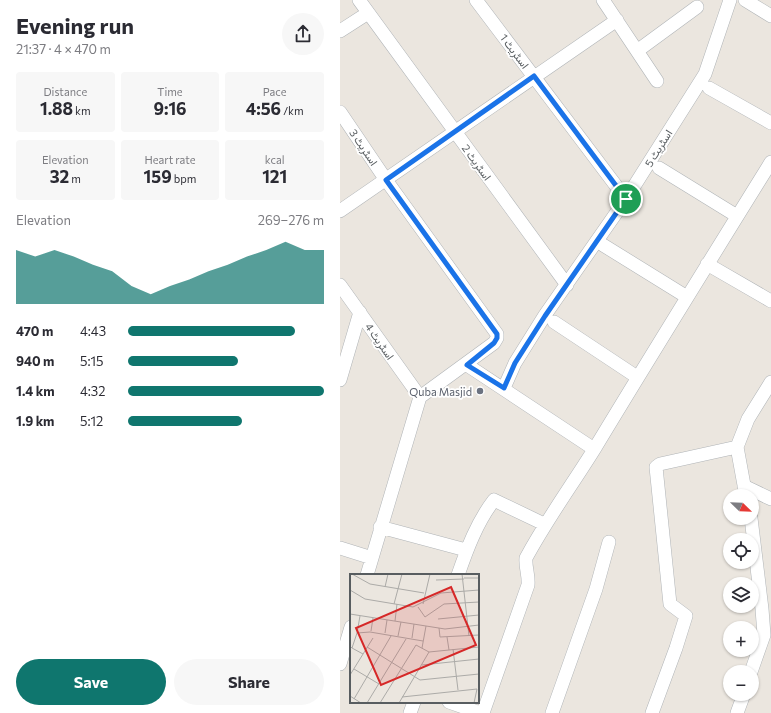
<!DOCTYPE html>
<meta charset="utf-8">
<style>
:root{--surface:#fff;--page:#f7f7f7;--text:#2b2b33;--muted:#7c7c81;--accent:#0f766e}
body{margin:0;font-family:Commissioner,Vazirmatn,sans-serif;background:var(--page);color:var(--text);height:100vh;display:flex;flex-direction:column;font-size:15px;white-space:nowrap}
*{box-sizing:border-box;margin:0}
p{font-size:13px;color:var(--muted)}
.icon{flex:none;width:22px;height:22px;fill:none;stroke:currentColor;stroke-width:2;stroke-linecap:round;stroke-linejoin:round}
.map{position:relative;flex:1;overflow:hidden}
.drawer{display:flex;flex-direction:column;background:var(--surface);width:340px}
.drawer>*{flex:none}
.needle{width:26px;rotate:113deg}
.controls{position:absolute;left:383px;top:489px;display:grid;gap:8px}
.controls a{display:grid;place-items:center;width:36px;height:36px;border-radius:50%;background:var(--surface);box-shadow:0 1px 3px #0004;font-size:20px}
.pin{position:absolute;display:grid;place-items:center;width:34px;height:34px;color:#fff;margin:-17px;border:2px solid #fff;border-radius:50%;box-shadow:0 1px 4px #0007}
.round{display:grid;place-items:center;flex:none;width:42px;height:42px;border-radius:21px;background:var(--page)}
.overview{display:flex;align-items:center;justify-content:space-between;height:68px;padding:0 16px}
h1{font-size:22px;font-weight:700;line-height:30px}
.figures{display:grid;grid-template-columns:repeat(3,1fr);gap:6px;height:68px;padding:4px 16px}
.figures div{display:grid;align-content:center;border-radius:4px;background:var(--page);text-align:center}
.figures b{font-size:17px;font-weight:700}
.figures small{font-size:11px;font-weight:400}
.figures p{font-size:11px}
.chart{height:112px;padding:8px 16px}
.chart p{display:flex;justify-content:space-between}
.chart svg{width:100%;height:72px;margin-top:4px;fill:var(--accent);opacity:.7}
.button{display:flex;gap:8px;margin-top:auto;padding:8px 16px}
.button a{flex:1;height:46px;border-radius:24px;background:var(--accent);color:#fff;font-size:16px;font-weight:700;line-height:46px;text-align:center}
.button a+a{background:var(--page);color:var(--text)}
ul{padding:0 16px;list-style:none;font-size:13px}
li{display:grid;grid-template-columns:64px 48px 1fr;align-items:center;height:30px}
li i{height:10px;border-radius:5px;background:var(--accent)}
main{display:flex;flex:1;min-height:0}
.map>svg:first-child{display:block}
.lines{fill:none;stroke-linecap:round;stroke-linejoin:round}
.minor-casing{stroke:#b0b4b7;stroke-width:14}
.minor{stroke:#fff;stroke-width:13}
.route-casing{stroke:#fff;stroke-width:8}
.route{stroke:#1a73e8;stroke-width:5}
.worship-dot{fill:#6b7280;stroke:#fff;stroke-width:1.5}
.labels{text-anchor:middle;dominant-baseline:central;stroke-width:3.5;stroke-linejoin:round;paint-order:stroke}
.street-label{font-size:11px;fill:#585d60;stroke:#fff}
.worship-label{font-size:11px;fill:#5b616d;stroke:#fff;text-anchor:end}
.inset-road{fill:none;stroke:#acaba8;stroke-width:1}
.view{fill:#d62828;fill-opacity:0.15;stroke:#d62828;stroke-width:2}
.inset-edge{fill:none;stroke:#585d60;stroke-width:2}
</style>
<main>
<section class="drawer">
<div class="overview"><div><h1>Evening run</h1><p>21:37 · 4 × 470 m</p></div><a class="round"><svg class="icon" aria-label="share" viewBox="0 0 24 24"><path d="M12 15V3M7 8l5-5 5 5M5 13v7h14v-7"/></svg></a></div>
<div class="figures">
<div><p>Distance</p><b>1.88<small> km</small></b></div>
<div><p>Time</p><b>9:16</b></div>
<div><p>Pace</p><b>4:56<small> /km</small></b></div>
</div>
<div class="figures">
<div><p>Elevation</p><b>32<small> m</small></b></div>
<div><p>Heart rate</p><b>159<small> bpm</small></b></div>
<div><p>kcal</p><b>121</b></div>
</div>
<div class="chart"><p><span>Elevation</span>269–276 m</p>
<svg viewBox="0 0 160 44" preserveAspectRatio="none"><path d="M0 44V11L10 15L20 11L30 15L40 20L50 24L60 33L70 38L80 33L90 29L100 24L110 20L120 15L130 11L140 6L150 11L160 11V44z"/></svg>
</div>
<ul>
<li><b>470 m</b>4:43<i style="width:85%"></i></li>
<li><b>940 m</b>5:15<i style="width:56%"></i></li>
<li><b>1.4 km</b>4:32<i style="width:100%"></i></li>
<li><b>1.9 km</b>5:12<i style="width:58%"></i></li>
</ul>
<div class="button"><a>Save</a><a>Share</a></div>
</section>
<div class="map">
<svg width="431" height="713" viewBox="0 0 431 713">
<rect width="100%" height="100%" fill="#ebe6df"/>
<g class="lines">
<defs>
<path id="minor" d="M19,0l208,285
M136,0l150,199
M263,0l54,81
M405,0l26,16
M0,31l28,-18
M297,51l60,-44
M369,88l62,35
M0,112l46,68 111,154v4l-3,5 -74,54 -53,178
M319,168l78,48
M0,211l277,-191
M263,245l84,52
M367,264l64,37
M0,285l80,112
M214,322l83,55
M127,365l127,84
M0,380l20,-68
M164,388l11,-25 30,-48 81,-116 79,-125 25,-74
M404,486l27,13
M406,496l-9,-49 11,-28 23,-37
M411,518l11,91 2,26 -13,37
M40,527l86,23
M0,548l32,10
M118,575c9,-26 19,-53 36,-75l50,24
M0,664l11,-37
M109,702l31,11
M70,713l4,-11
M143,713l45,-128c1,-10 -3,-18 -2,-27 21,-39 46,-73 69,-110 58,-96 117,-191 176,-286
M212,713l44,-124 13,-47
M312,713l24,-65 10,-32 -16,-12 -14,-137 4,-3 77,-17
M397,713l7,-19"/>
</defs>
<use href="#minor" class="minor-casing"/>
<use href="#minor" class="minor"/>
</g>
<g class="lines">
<defs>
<path id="route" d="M194,76l92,123 -81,117 -30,47 -11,25 -37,-23 27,-22 3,-5v-4l-111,-154z"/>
</defs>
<use href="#route" class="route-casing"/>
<use href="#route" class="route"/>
</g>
<circle class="worship-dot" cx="140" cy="391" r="4"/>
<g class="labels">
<g class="street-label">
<text transform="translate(175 51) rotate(53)">اسٹریٹ 1</text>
<text transform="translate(24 147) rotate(56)">اسٹریٹ 3</text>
<text transform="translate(318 148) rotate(-58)">اسٹریٹ 5</text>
<text transform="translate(137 162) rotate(54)">اسٹریٹ 2</text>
<text transform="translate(40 341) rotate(55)">اسٹریٹ 4</text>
</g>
<g class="worship-label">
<text x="132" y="391">Quba Masjid</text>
</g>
</g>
<g transform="translate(10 574)">
<rect width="129" height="129" fill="#ebe6df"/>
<path class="inset-road" d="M2,0l18,10 54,9M112,0l7,62M114,4h15M86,6l28,-1M35,13l3,-13M0,16l15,9 48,8 28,-14 38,-3M44,30l8,-30M73,30l7,-30M68,33l7,10 19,-13 35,-2M0,40l95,15 34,-4M88,45l41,-4M45,47l2,-17M89,54l1,9 39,-2M21,57l2,-13M7,59l13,-1 53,9M35,59l2,-13M48,62l3,-14M97,63l2,13M62,64l2,-14M0,72l2,2 5,-15 3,-17M17,73l53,33 59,-6M2,74l11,6M72,74l4,-22M103,75l5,41M72,91l57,-6M4,95l25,15M0,101l23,-37M0,122l11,7M52,123l75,-8 -3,14M4,125l37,-63M17,129l39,-64M30,129l36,-58 13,7 50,-5M49,129l30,-51"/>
<path class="view" d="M101,13l25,58 -95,40 -25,-57z"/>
<rect width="129" height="129" class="inset-edge"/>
</g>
</svg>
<div class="controls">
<a><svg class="needle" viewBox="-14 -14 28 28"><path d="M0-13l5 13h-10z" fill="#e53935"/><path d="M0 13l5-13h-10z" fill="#7c7c81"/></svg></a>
<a><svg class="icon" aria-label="locate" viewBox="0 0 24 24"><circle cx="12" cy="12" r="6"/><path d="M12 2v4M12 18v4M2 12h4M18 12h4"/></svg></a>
<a><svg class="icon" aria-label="layers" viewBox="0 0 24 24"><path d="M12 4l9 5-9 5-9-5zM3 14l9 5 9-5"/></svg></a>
<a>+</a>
<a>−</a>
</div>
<div class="pin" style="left:286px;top:199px;background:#1e9e55"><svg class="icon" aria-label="arrive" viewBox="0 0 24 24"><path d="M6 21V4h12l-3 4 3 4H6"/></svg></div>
</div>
</main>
